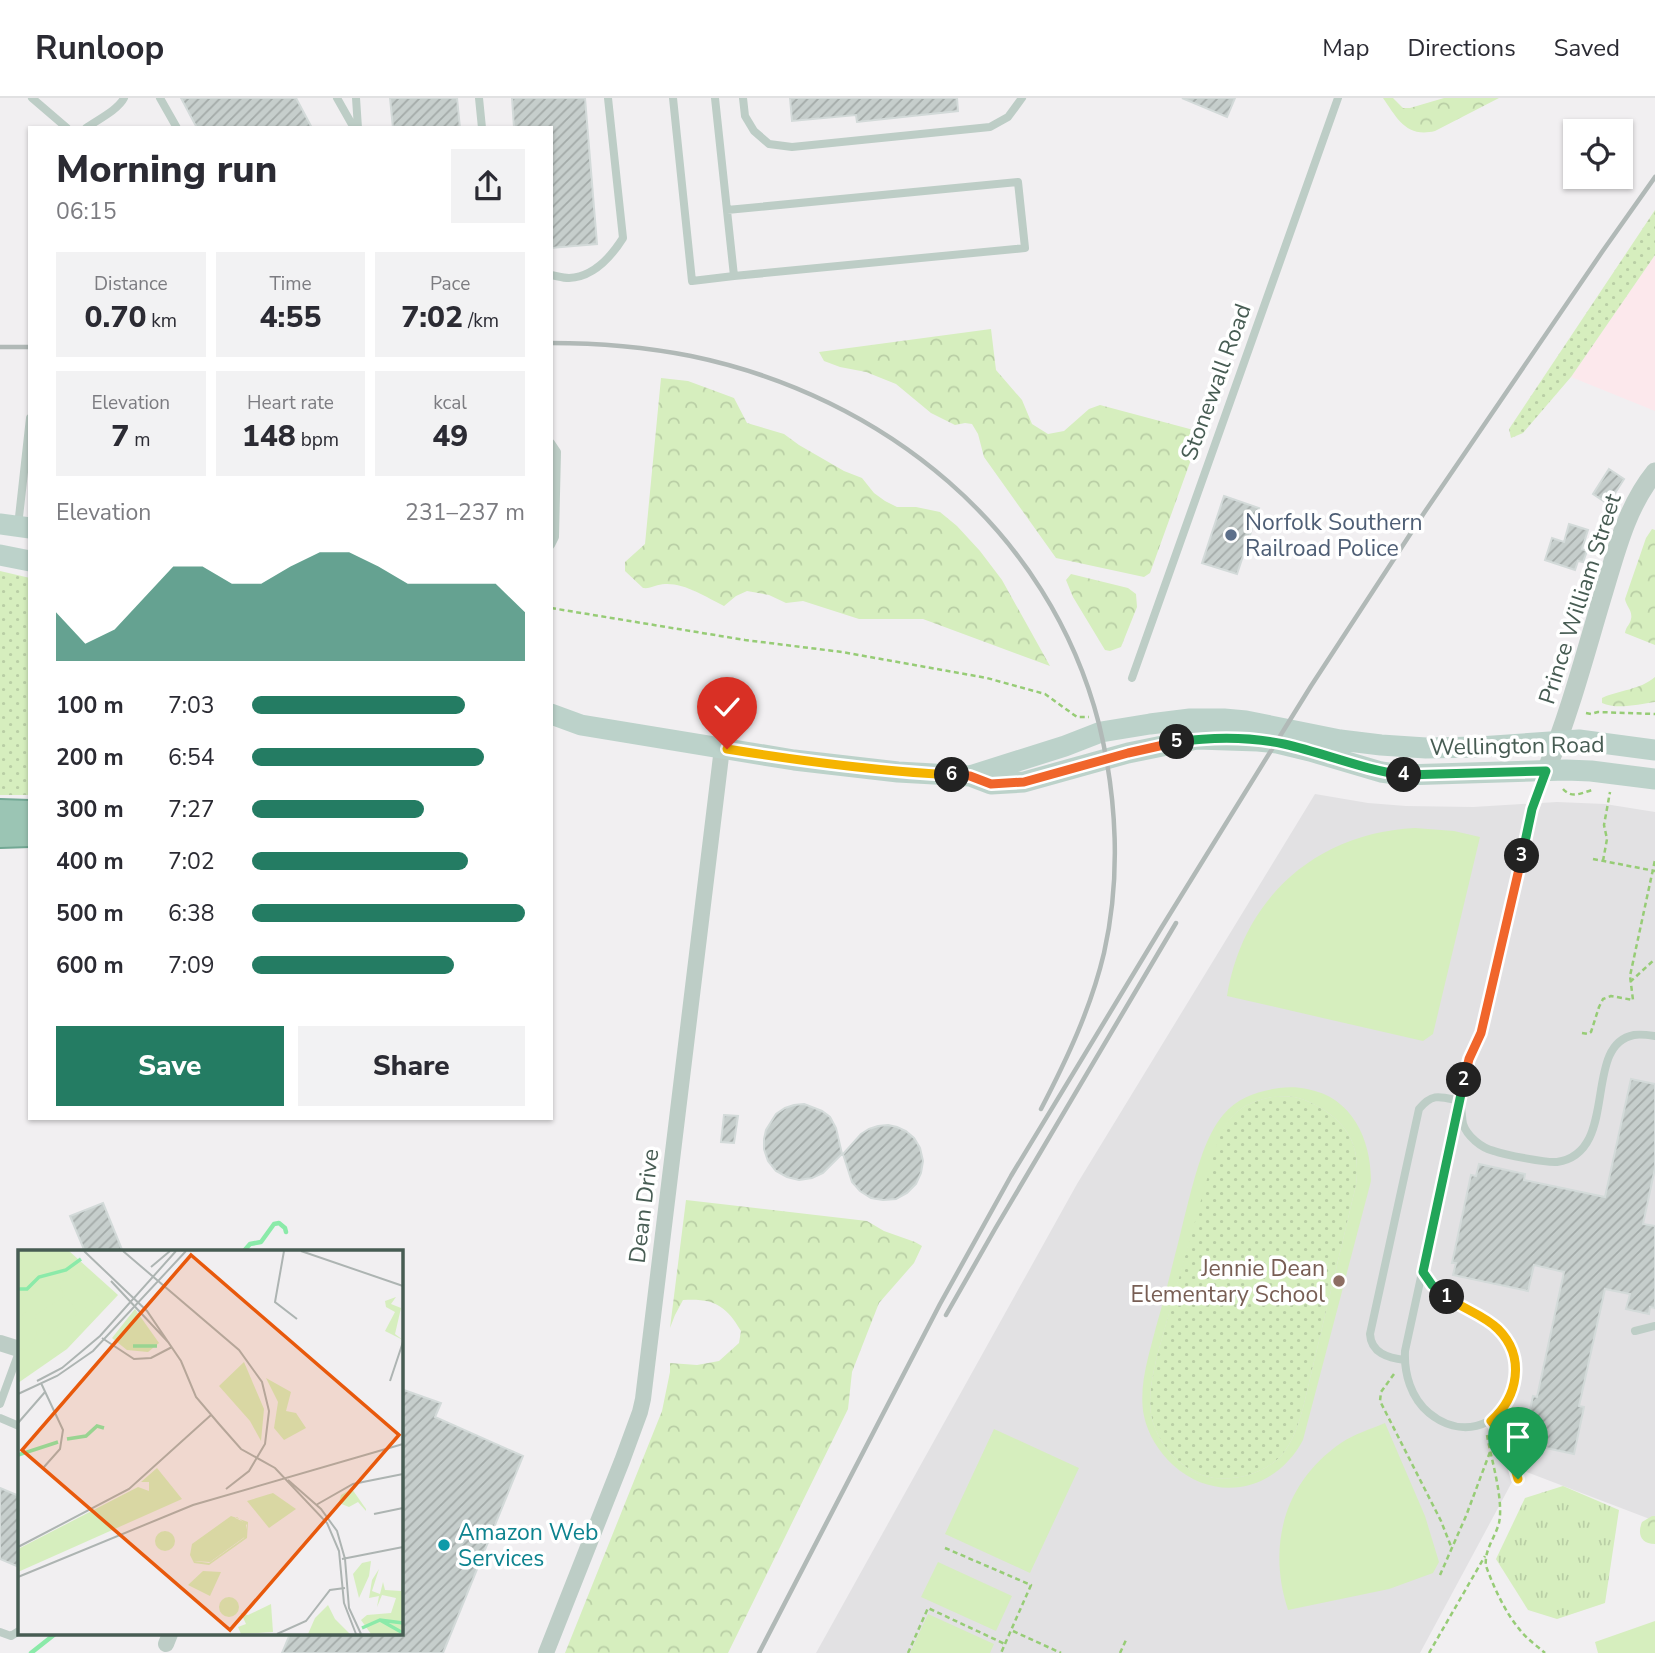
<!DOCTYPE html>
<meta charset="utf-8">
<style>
:root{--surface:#fff;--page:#f2f2f3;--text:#2b2b33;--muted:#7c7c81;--line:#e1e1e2;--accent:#247c63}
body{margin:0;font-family:"Nunito Sans",sans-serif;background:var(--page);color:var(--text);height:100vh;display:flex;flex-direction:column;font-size:26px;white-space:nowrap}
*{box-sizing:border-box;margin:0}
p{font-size:23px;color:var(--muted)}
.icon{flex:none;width:38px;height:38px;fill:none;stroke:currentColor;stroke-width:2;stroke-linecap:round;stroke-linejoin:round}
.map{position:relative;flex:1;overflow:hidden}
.details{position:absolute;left:28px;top:28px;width:525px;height:994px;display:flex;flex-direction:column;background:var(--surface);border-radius:0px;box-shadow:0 2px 5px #0004}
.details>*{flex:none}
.tools{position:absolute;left:1563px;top:21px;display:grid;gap:14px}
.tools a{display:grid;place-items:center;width:70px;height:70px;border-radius:0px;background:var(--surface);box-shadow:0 2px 5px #0004;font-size:35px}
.pin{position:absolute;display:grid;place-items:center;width:60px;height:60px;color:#fff;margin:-72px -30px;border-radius:50% 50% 50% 0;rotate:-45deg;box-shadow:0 0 7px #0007}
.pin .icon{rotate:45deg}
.km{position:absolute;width:35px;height:35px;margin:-18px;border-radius:50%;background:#222;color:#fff;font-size:19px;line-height:35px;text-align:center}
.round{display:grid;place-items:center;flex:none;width:74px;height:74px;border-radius:0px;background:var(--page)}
.headline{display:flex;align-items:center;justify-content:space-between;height:119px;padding:0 28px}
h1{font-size:38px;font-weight:800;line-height:52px}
.stats{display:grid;grid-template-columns:repeat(3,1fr);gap:10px;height:119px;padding:7px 28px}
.stats div{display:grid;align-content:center;border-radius:0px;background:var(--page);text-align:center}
.stats b{font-size:30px;font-weight:800}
.stats small{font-size:19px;font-weight:400}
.stats p{font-size:19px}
.chart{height:196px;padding:14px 28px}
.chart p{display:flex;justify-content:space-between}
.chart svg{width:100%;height:126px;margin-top:7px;fill:var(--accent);opacity:.7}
.action{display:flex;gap:14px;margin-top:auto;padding:14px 28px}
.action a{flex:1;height:80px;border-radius:0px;background:var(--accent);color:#fff;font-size:28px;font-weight:800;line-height:80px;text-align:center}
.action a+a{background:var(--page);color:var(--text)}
ul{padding:0 28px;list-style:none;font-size:23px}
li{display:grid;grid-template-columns:112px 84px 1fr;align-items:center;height:52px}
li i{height:18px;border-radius:9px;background:var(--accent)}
header{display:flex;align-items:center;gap:42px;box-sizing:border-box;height:98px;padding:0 35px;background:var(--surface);border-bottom:2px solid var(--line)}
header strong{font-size:33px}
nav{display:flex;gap:38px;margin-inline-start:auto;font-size:24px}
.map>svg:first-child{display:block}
.commercial{fill:#fce8ec}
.education{fill:#e2e1e3}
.grass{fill:url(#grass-dots)}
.forest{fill:url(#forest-crowns)}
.park{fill:url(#park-tufts)}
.pitch{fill:#d6eebe;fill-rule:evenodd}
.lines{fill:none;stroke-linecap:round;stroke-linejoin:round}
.stream{stroke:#8beaa9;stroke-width:4.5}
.building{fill:url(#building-hatch);stroke:#d3dad9;stroke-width:2}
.trunk-casing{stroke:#72a894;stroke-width:30}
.path{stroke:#97cc76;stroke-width:2.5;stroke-dasharray:5 3.5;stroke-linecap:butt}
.service{stroke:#bdcdc6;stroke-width:8}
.minor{stroke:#bdcdc6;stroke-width:16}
.tertiary{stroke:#bdcdc6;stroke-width:19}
.secondary{stroke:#bcd2ca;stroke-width:21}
.trunk{stroke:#9bc5b4;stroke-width:26}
.rail{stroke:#b1b9b7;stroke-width:4.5}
.split-1-casing{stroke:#fff;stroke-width:14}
.split-2-casing{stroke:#fff;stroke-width:14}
.split-3-casing{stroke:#fff;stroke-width:14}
.split-4-casing{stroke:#fff;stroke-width:14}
.split-5-casing{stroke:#fff;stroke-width:14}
.split-6-casing{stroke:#fff;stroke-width:14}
.split-7-casing{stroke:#fff;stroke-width:14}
.split-1{stroke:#f5b400;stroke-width:9}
.split-2{stroke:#22a559;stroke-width:9}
.split-3{stroke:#f0652b;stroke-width:9}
.split-4{stroke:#22a559;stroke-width:9}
.split-5{stroke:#22a559;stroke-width:9}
.split-6{stroke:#f0652b;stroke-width:9}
.split-7{stroke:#f5b400;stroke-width:9}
.service-dot{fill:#5c6f8a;stroke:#fff;stroke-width:2.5}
.education-dot{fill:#8d6e63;stroke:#fff;stroke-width:2.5}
.culture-dot{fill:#0f9aa8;stroke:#fff;stroke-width:2.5}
.labels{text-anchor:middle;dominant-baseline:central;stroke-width:7;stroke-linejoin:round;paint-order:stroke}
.street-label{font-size:23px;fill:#475c53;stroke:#fff}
.service-label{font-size:23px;fill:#4e5e75;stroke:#fff;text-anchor:start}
.education-label{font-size:23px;fill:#785e54;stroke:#fff;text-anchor:end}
.culture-label{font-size:23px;fill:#0d838f;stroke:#fff;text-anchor:start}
.inset-river{fill:none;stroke:#8beaa9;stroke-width:3.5}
.inset-road{fill:none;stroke:#adb4b2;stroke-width:2}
.view{fill:#e8590c;fill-opacity:0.15;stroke:#e8590c;stroke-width:3.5}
.inset-edge{fill:none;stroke:#475c53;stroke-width:3.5}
</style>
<header>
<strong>Runloop</strong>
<nav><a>Map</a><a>Directions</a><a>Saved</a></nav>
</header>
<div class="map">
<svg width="1655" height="1555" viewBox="0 0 1655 1555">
<defs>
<pattern id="grass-dots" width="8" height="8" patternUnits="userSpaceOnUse" patternTransform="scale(1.75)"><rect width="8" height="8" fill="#d6eebe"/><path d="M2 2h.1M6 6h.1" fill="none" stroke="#b9cea5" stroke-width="1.8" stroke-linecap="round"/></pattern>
<pattern id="forest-crowns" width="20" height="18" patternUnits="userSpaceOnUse" patternTransform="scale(1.75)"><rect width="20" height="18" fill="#d6eebe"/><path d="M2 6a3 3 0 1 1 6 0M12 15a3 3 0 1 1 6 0" fill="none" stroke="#b9cea5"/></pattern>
<pattern id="park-tufts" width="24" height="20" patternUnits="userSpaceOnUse" patternTransform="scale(1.75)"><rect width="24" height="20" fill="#d6eebe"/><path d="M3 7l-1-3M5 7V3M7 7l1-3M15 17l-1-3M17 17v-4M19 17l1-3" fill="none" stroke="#b9cea5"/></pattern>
<pattern id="building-hatch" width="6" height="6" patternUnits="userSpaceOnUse" patternTransform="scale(1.75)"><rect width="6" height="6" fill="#c6cecc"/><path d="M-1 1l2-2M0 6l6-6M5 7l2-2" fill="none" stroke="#a3aaa8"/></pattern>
</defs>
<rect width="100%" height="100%" fill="#f1eff1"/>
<path class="commercial" d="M1655,157v156l-84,-34z"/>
<path class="education" d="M1315,696l53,9 38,3 67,1 84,-5 48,2 50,8v709l-136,-52 -99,184h-604l261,-469z"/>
<path class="grass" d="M1655,112v45l-84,122 -48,56 -12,5 -2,-9z
M0,473l30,7v217h-30z
M1272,999c7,0 15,-1 22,0 11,2 20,7 30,13 29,19 36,42 32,75l-52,219c-5,19 -11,39 -24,53 -18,18 -51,26 -75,19 -26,-7 -50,-36 -54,-62 -3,-19 2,-40 6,-58l60,-216c13,-27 26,-37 55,-43z"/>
<path class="forest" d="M1383,0h10l10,10h7l34,-10h55l-64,33c-29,7 -38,-13 -52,-33z
M991,231l5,41 26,30 10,24 16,10 16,-3 25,-22 11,-4 101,27 -51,141 -6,4 -88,-19 -72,-101 -6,-23 -6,-10 -7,-1 -10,2 -24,-12 -35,-29 -30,-12 -26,-5 -16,-6 -5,-9z
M661,280l27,3 46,17 13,25 37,11 15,11 45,26 18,7 12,15 11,8 12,6h19l24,5 17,14 23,25 22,29 48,86 -127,-47h-64l-56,-18 -17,2 -17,-8 -22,-4 -11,5 -12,10c-18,-9 -39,-23 -59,-22 -8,0 -14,5 -22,4l-18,-17v-9l20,-18z
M1652,431l3,1v115l-30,-12c1,-7 5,-8 6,-14 2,-8 -5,-13 -6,-20l21,-61z
M1071,476l57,14 8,6 1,13 -16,40 -11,4 -5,-1 -32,-53 -7,-17z
M1655,579v25c-16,2 -38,8 -53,1v-5c17,-8 38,-8 53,-21z
M686,1102l181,21 17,10 31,11 7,4 -8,17 -35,40 -27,69 -4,37 -120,244h-163l97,-242 8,-39v-9l27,2 22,-4 20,-18 2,-12c-15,-26 -28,-33 -58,-31l-8,15 -5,13z
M1652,1418h3v28c-14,0 -18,-10 -13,-22z"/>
<path class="park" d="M1563,1388l56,24 -14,93 -48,16 -29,-9 -32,-51 29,-61z"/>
<path class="pitch" d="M1415,730l39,3 26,6 -47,197 -10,7 -196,-45c16,-98 89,-163 188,-168z
M1279,990c10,-1 19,-1 28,1 45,8 64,50 64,92l-68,259c-27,51 -87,64 -130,25 -14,-13 -25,-30 -29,-49 -6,-29 5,-61 12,-89 7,-24 13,-48 19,-72 9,-34 16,-70 28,-103 5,-13 11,-26 20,-37 15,-18 35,-24 56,-27zM1272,999c7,0 15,-1 22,0 11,2 20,7 30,13 29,19 36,42 32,75l-52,219c-5,19 -11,39 -24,53 -18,18 -51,26 -75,19 -26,-7 -50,-36 -54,-62 -3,-19 2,-40 6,-58l61,-216c12,-27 25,-37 54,-43z
M1385,1325l40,93 14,46 -6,11 -44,16 -101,21c-21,-64 -4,-128 53,-167 13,-9 30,-14 44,-20z
M994,1331l85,39 -49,105 -85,-39z
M938,1464l74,34 -16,35 -75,-34z
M928,1516l66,30 -4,9h-80z
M1655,1523v32h-57l-3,-11z"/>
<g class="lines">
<path class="stream" d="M243,1154l7,-8 11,-2 13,-18 5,-1 6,5 1,4
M31,1555l24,-19"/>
</g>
<path class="building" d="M181,0h115l16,30h-115z
M390,0h67l3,30h-67z
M512,0h73l12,146 -46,4v-120h-37z
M790,0h167l1,13 -101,11 -1,-7 -64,6z
M1182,0h53l-8,19z
M1609,371l15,10 -16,25 -15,-10z
M1224,398l35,12 -22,66 -35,-11z
M1569,426l19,6 -6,19 5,2 -4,11 -5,-1 -3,9 -30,-10 7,-22 12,4z
M1631,981l24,5v84l-12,56 12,2v82l-5,-1 -1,7 -23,-5 4,-15 -25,-5 -26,117 5,1 -10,47 -51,-11 10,-47 4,1 27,-125 -30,-7 -6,26 -75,-16 3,-12h-4l19,-88 5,1 3,-12 46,10 -1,6 81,17z
M804,1006l18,7 8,6 6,11 6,26 -19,19 -11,5 -13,2 -12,-3 -11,-6 -8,-10 -4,-12v-10l2,-9 10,-16 9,-6 9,-3z
M724,1017l14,1 -4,27 -13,-1z
M888,1027l9,2 9,4 8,7 6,10 3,13 -2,12 -5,11 -9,9 -11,6 -13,1 -12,-2 -11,-7 -8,-9 -9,-28 18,-20 8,-5 9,-3z
M103,1105l20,49h-38l-15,-36z
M401,1291l40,14 -6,14 88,39 -80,197h-161l8,-19h111z
M0,1390l19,8v71l-19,-8z"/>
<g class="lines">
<defs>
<path id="trunk" d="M0,715l30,1
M0,736l30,-1"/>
</defs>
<use href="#trunk" class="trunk-casing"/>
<path class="path" d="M551,510l194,32 97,12 145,26 58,16 32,23h12
M1586,615l5,1 7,-2 57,2
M1563,691c9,10 18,4 29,1
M1593,761l62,12
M1603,763l4,-22 -3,-14 6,-33
M1630,884l25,-23
M1582,935l6,1 3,-2 8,-25 4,-8 8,-3 22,4 -3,-24 25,-116
M1394,1276l-13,18 -1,9 61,120 11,28
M1487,1337c4,24 17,64 12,88 -4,15 -15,27 -13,43 8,22 19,46 34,64 7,9 17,16 25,23
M945,1450l86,37 -30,68
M1440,1477l26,-59 24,-64
M1013,1533l48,22
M908,1555l20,-45 77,36
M1120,1555l6,-13
M1429,1555l56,-97"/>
<path class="service" d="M32,0l35,30
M160,0l17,30
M337,0l17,30
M356,0l2,30
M479,0l3,30
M673,0l19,183 42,-5 -19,-178
M743,0l2,18 9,15 15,13 23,3 198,-20 18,-10 14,-19
M86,30c11,-8 32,-18 38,-30
M727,112l291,-28 7,66 -291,28
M551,177c6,1 12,3 18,3 24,-1 42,-21 54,-40l-15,-140
M551,345l6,9 -2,85 -4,8
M18,428l12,-108
M1132,580l206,-580
M1461,1010c1,5 1,11 2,16 4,12 18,24 31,27 11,4 53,12 63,11 64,-10 24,-117 77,-127 6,-1 14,0 21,1
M1423,1174c14,25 40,32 62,47 26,18 38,44 27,74 -14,36 -53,45 -83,20 -18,-15 -25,-39 -24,-62l62,-286 14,-32 51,-224 13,-35
M1635,1233l20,-5
M1405,1262c-17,-2 -34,-7 -35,-26l49,-225c14,-17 22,-12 41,-8
M0,1306l19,-52
M0,1320l19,8
M1491,1323c18,18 22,34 27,58
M0,1534l11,4 8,-5"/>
<path class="minor" d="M0,1245l19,6
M166,1546l4,-10
M546,1555l76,-192 18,-49 3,-13 79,-651"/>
<path class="tertiary" d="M1546,673c23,-56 38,-113 55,-170 14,-45 24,-92 54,-129"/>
<path class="secondary" d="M0,426l30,4
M0,457l30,6
M551,616l30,11 213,35 104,12 72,4 21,8 33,-2 104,-29 69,-14 61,2 19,2 33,8 71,21 22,3 163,-5 25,1 64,8
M970,678l95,-30 36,-14 49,-8 40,-5h34l22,2 94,19 41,5 45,3 53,-1 100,-7 76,10"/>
<use href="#trunk" class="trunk"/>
<path class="rail" d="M551,245c47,0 94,4 140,13 193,40 358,173 408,368 18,74 22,154 5,229 -13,55 -37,106 -63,156
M0,249h30
M946,1217l49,-86 181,-306
M759,1555l181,-349 71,-128 149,-246 151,-244 113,-173 178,-261 53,-75"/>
</g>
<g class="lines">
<defs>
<path id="split-1" d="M1447,1199c16,12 37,18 51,32 28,28 20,68 -7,92l16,20 11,38"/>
<path id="split-2" d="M1447,1199l-15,-12 -9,-13 41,-192"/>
<path id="split-3" d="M1464,982l5,-21 12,-26 41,-177"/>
<path id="split-4" d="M1404,677l142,-4 -14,38 -10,47"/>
<path id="split-5" d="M1177,644c35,-5 73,-5 107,2 41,9 79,26 120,31"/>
<path id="split-6" d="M952,677l18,1 21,8 33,-2 104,-29 49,-11"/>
<path id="split-7" d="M727,651c74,12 149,22 225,26"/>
</defs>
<use href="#split-1" class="split-1-casing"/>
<use href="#split-2" class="split-2-casing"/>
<use href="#split-3" class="split-3-casing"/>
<use href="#split-4" class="split-4-casing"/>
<use href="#split-5" class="split-5-casing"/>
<use href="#split-6" class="split-6-casing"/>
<use href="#split-7" class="split-7-casing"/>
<use href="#split-1" class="split-1"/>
<use href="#split-2" class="split-2"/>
<use href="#split-3" class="split-3"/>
<use href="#split-4" class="split-4"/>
<use href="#split-5" class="split-5"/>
<use href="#split-6" class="split-6"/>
<use href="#split-7" class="split-7"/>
</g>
<circle class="service-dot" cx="1231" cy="437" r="7"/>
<circle class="education-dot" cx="1339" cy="1183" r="7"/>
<circle class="culture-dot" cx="444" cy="1447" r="7"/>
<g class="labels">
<g class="street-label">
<text transform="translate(1216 284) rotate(-70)">Stonewall Road</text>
<text transform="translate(1580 501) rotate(-72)">Prince William Street</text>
<text transform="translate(1517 648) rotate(-1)">Wellington Road</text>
<text transform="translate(644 1108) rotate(-83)">Dean Drive</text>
</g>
<g class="service-label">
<text x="1245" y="424">Norfolk Southern<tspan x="1245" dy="26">Railroad Police</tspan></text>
</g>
<g class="education-label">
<text x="1325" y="1170">Jennie Dean<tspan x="1325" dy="26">Elementary School</tspan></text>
</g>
<g class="culture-label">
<text x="458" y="1434">Amazon Web<tspan x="458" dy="26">Services</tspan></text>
</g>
</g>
<g transform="translate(18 1152)">
<rect width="385" height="385" fill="#f1eff1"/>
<path d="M117,59l24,34 -11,9 -21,-2 -15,-12zM215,267l13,6v13l-36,26 -16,-1 -1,-17z" fill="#d6eebe"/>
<path d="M378,47l-5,7 10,4 -6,26 8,6 -18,-9 10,-19 -9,-5 -1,-6zM226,112l20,47 -3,32 -11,-20 -31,-35zM248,128l25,14 -5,19 10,2 10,15 -22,12 -10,-12 4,-26zM139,218l25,31 -164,73v-23l120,-62 11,4v-9h-8zM334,239l14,20v2l-8,-9 -9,5 -10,-4 2,-8zM353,311l-2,15 -10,22 -6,-24 9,-11zM385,317v67h-32l-10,-14 6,-5 24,-2 5,-15 -14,-3 -5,12 2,-11 -10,2 3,-18 7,-11 -7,22 8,3 3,-12 2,8 16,1zM253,354l2,28 -32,2 -3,-7 8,-3 -5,-11 7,2zM310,355l7,14 15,15h-42l7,-16z" fill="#d6eebe"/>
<path d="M0,1h51l49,44 -51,54 -49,34zM201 357a10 10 0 1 1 20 0a10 10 0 1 1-20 0Z" fill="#d6eebe"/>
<path d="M63,20l19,28 -22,15 -11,-16 11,17 -31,21 -13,-19 31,-20 -7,-13zM9,61l10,20 -3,11 -11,9 -5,-6v-26zM255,243l23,16 -27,19 -22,-27zM213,266l17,6 -1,16 -38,27 -15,-2 -4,-8 2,-11zM219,267l10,8 -3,13 -35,25 -15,-2v-17zM137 291a10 10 0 1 1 20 0a10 10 0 1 1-20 0ZM185,321l18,1 -11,24 -22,-11z" fill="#d6eebe" fill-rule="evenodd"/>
<path class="inset-river" d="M0,39h9l12,-12 27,-7 15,-11M115,96h24M49,189l19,-3 11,-10 7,2M0,205l40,-13M362,370l23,13M344,378l18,-8 23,3"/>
<path class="inset-road" d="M66,1l63,60 34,50 15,36 23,27 22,25 34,19 52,55 12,28 5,52 12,31M105,1l116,99 23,32 7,29 -4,33 -16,27 -23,18M266,1l-9,51 22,17M283,1l102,35M133,17l19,-16M93,31l58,62M84,88l32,21 17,-1 21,-11M19,131l25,-13 38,-32 76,-85M372,131l13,-39M23,133l22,47 -3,19 -16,18M0,144l39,-18 36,-25 93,-100M0,173l27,-31M270,230l33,29 16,22 8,28 4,49 12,26M298,255l37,-21 50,-10M356,264l29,-6M0,297l111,-58 82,-74M324,309l61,-12M0,327l175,-72 210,-61M259,384l29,-13 24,-31 15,-2"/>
<path class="view" d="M173,5l208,180 -169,195 -208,-180z"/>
<rect width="385" height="385" class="inset-edge"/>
</g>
</svg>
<div class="tools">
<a><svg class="icon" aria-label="locate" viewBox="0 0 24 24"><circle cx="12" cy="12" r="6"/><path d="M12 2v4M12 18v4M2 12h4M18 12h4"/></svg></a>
</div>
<div class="pin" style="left:1518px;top:1381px;background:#1e9e55"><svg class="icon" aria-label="arrive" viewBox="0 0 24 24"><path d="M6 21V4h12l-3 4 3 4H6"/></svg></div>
<div class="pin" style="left:727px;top:651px;background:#d93025"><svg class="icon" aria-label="check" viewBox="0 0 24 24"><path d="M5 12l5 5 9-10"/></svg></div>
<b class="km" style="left:1447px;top:1199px">1</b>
<b class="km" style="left:1464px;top:982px">2</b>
<b class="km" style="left:1522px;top:758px">3</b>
<b class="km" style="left:1404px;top:677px">4</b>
<b class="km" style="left:1177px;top:644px">5</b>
<b class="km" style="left:952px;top:677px">6</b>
<section class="details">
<div class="headline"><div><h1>Morning run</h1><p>06:15</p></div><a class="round"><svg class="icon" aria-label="share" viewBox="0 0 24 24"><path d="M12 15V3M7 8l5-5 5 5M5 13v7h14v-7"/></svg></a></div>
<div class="stats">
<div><p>Distance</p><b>0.70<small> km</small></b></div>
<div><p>Time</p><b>4:55</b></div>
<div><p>Pace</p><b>7:02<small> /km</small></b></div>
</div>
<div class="stats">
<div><p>Elevation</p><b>7<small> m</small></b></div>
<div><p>Heart rate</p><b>148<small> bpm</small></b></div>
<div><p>kcal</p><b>49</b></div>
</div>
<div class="chart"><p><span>Elevation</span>231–237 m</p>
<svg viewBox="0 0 160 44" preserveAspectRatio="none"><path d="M0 44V27L10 38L20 33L30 22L40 11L50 11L60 17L70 17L80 11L90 6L100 6L110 11L120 17L130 17L140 17L150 17L160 27V44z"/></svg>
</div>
<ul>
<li><b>100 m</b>7:03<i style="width:78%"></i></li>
<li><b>200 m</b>6:54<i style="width:85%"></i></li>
<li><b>300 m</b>7:27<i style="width:63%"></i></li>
<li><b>400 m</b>7:02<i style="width:79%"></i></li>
<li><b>500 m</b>6:38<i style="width:100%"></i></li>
<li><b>600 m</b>7:09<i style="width:74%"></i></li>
</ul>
<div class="action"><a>Save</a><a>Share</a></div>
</section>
</div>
